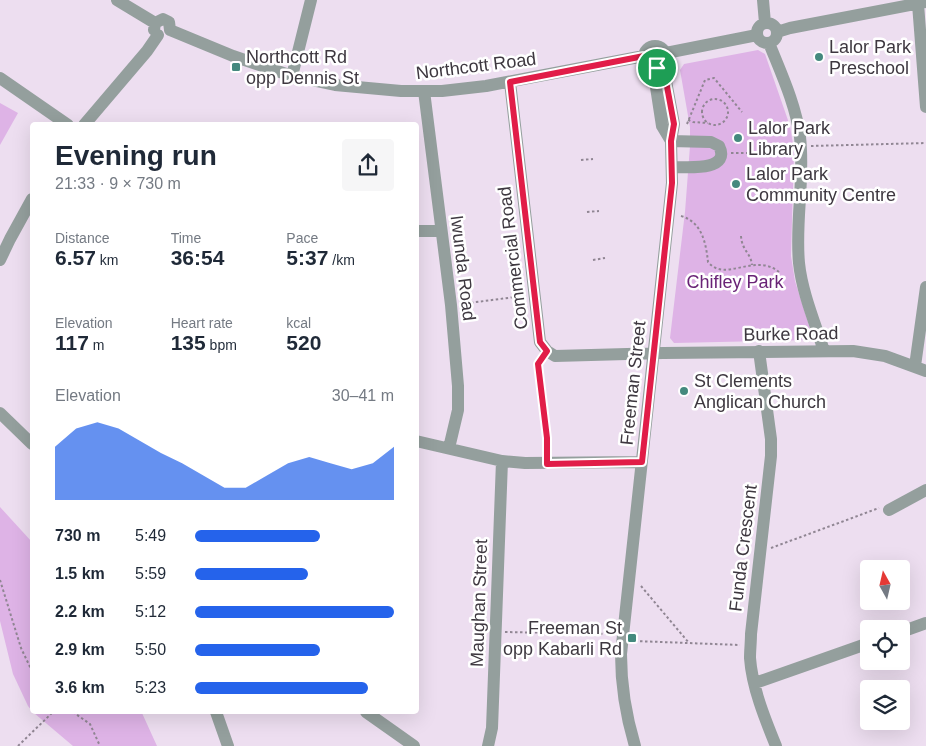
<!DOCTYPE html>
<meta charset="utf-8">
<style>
:root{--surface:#fff;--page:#f6f6f7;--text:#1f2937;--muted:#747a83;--accent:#2563eb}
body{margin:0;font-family:Helvetica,sans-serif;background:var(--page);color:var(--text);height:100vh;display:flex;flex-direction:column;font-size:19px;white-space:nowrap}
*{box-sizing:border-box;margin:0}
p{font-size:16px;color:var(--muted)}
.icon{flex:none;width:28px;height:28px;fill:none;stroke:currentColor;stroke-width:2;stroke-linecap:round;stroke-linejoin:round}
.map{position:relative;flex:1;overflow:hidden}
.side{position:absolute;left:30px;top:122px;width:389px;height:592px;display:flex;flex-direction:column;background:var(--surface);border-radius:5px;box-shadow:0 5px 20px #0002}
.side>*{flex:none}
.needle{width:32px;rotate:352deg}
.tools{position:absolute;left:860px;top:560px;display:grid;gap:10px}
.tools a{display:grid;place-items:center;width:50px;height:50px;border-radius:5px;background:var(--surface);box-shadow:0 5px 20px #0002;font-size:25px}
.pin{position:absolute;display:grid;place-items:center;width:42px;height:42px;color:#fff;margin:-21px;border:2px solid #fff;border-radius:50%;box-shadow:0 1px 5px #0007}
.round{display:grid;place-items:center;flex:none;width:52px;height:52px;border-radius:5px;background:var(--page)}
.head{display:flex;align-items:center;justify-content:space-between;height:85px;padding:0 25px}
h1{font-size:28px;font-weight:700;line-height:38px}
.metrics{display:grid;grid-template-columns:repeat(3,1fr);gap:8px;height:85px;padding:5px 25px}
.metrics div{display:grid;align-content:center}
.metrics b{font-size:21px;font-weight:700}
.metrics small{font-size:14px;font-weight:400}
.metrics p{font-size:14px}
.chart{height:140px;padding:10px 25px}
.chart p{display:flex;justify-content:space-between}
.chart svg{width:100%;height:90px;margin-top:5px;fill:var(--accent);opacity:.7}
ul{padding:0 25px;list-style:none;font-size:16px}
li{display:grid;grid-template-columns:80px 60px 1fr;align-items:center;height:38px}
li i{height:12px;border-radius:6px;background:var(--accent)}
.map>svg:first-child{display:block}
.green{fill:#deb3e6}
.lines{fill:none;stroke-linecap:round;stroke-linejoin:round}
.path{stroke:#908693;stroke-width:2;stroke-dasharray:2.5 2.5;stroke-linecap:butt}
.minor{stroke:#949f9d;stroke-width:12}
.route-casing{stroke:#fff;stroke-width:10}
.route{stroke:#e11d48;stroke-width:6}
.poi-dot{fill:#44897e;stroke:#fff;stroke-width:2}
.labels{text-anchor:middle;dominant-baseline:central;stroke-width:5;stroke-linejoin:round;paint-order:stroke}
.poi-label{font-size:18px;fill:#3e3840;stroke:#fff;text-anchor:start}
.street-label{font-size:18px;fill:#3e3840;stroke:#fff}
.park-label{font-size:18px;fill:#692376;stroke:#fff}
</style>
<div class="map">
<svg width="926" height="746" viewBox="0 0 926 746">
<rect width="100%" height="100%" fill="#eddef0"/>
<path class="green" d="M758,50l7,4 25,72 4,24 -3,106 4,25 17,54 -3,5 -135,3 -4,-5 15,-126 5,-66v-19l-10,-57 4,-6z
M0,103l18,10 -18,32z
M0,507l32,35v169l-4,-5 -15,-32 -13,-53z
M34,713h108l15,33h-84z"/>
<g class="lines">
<path class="path" d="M702 112a13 13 0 1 1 26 0a13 13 0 1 1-26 0Z
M688,120l5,2 15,1
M687,124l18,-44 9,-2 28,34
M811,146l115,-3
M731,153h21l39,-6
M581,160l12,-1
M587,212l12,-1
M681,216c21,6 25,27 27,46 17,21 47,-10 71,10
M741,236c1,15 10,17 11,29
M593,260l12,-2
M461,304l62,-8
M541,360l-3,4 9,87
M771,548l108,-40
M0,580l21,68 11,23
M641,586l48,57
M505,632l104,2
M635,641l105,4
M73,712l17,12 10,22
M18,746l35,-34"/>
<path class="minor" d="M117,0l38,23
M763,0l2,23
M918,4l8,103
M757 33a10 10 0 1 1 20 0a10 10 0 1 1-20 0Z
M154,30l1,-7 8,-4 6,3 1,8
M170,30l63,26 59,20 43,9 66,6h41l44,-5 158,-30
M777,32l13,-4 136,-26
M769,43c12,30 27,62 31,94 5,42 -5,84 -1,126 3,29 16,60 25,88
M644 57a11 11 0 1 1 22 0a11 11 0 1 1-22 0Z
M666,53l91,-18
M650,67l6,20 6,39 9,15
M292,76l19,-76
M0,78l68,47
M510,82l30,260 7,9 8,5 108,-3 190,-2 32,5 41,15
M424,91l27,214 7,81v24l-9,38
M84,125l63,-74 11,-16
M671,141l40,1 8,4c13,26 -34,21 -47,21
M416,231h25
M0,260l10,-21 22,-40
M759,351l12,88v17l-20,178c0,8 -1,16 -1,24 2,29 15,61 26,88
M915,366l11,-79
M0,413l32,31
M416,441l86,20 23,2 116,-1
M889,510l37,-20
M901,632l25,-9
M755,683l114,-40
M216,712l12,34
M366,712l48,34
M488,746l4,-18 10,-267
M635,746c-9,-30 -14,-61 -14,-92l51,-471 -1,-42 3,-17 -11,-59"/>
</g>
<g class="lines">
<defs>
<path id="route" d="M644,56c2,11 11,15 19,9l11,59 -3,17 1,42 -30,279 -95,2v-26l-9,-74 9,-13 -7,-9 -30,-260z"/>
</defs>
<use href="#route" class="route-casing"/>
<use href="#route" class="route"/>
</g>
<g class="poi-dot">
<circle cx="819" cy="57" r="5"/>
<rect x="231" y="62" width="10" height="10" rx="2.5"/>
<circle cx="738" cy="138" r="5"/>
<circle cx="736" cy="184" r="5"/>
<circle cx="684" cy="391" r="5"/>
<rect x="627" y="633" width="10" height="10" rx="2.5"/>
</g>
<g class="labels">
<g class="poi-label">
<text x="829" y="47">Lalor Park<tspan x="829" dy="21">Preschool</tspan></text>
<text x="246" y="57">Northcott Rd<tspan x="246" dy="21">opp Dennis St</tspan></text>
<text x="748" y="128">Lalor Park<tspan x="748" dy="21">Library</tspan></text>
<text x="746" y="174">Lalor Park<tspan x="746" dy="21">Community Centre</tspan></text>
<text x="694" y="381">St Clements<tspan x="694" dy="21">Anglican Church</tspan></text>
<text x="622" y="628" text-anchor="end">Freeman St<tspan x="622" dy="21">opp Kabarli Rd</tspan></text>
</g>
<g class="street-label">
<text transform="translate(476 66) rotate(-7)">Northcott Road</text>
<text transform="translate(513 258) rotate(-97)">Commercial Road</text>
<text transform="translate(463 268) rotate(83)">Iwunda Road</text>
<text transform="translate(791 334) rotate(-1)">Burke Road</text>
<text transform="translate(633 383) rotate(-84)">Freeman Street</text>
<text transform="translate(743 548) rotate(-83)">Funda Crescent</text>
<text transform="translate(479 603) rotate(-88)">Maughan Street</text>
</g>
<g class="park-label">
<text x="735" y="282">Chifley Park</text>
</g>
</g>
</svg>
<div class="tools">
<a><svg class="needle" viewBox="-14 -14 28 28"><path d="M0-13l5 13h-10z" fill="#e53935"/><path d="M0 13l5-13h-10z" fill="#747a83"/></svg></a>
<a><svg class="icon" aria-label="locate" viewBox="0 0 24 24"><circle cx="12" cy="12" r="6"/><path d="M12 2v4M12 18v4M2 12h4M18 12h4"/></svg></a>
<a><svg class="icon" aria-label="layers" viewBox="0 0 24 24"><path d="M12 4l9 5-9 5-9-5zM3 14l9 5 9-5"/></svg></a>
</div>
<div class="pin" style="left:657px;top:68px;background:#1e9e55"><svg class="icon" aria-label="arrive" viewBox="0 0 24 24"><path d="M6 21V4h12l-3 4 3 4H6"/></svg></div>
<section class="side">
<div class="head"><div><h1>Evening run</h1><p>21:33 · 9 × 730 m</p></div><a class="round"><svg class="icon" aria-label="share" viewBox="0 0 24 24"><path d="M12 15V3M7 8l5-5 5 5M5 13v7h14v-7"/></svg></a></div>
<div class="metrics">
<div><p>Distance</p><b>6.57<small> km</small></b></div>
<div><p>Time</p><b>36:54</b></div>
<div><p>Pace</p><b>5:37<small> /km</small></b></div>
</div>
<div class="metrics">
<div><p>Elevation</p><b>117<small> m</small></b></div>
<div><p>Heart rate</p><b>135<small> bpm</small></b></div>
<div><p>kcal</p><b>520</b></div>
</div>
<div class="chart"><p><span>Elevation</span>30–41 m</p>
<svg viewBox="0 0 160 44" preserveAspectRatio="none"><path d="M0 44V18L10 9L20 6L30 9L40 15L50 21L60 26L70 32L80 38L90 38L100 32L110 26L120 23L130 26L140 29L150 26L160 18V44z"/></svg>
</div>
<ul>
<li><b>730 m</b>5:49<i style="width:63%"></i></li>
<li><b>1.5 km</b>5:59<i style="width:57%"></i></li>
<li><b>2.2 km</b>5:12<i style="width:100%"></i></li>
<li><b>2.9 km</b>5:50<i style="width:63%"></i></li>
<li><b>3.6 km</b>5:23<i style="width:87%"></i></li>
</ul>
</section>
</div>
